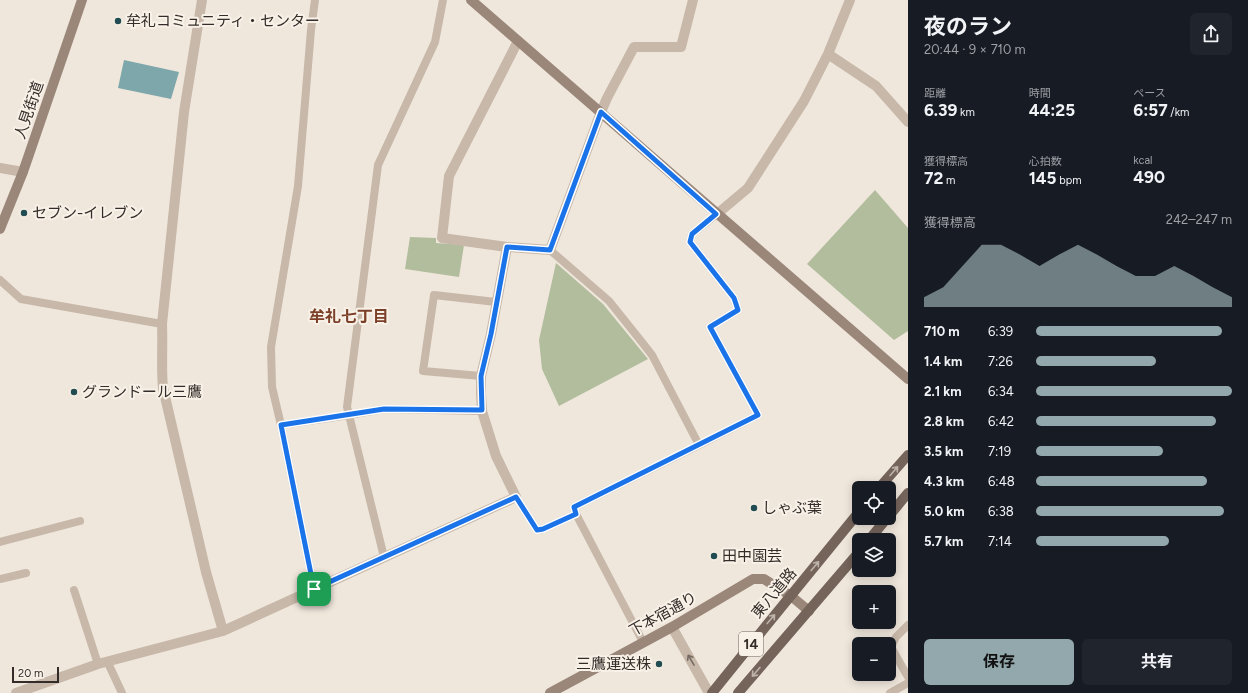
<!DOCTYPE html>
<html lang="ja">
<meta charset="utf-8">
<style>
:root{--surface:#171b24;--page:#20242c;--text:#f1f3f6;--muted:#9ea1a6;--accent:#93a8ac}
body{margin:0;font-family:Figtree,"Noto Sans JP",sans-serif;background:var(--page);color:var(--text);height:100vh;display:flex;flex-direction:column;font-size:15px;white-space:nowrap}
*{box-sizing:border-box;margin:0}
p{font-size:13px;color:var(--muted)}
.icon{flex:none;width:22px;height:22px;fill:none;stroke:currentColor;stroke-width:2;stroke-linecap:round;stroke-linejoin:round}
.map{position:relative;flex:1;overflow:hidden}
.sheet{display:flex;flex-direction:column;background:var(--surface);width:340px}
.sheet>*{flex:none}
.controls{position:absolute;left:852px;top:481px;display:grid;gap:8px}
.controls a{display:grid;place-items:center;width:44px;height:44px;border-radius:6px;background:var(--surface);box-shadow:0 2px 10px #0003;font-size:20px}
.scale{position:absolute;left:12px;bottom:10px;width:47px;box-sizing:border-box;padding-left:4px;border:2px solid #342c28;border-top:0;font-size:11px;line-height:14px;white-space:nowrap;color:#342c28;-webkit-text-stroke:3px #f8f1e8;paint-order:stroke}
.pin{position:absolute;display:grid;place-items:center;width:34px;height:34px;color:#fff;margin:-17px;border-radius:8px;box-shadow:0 2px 6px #0006}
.round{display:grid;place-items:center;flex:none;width:42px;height:42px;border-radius:6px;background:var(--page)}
.summary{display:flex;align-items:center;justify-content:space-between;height:68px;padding:0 16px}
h1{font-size:22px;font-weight:700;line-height:30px}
.metrics{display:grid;grid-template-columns:repeat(3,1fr);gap:6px;height:68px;padding:4px 16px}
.metrics div{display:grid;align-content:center}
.metrics b{font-size:17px;font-weight:700}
.metrics small{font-size:11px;font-weight:400}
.metrics p{font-size:11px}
.chart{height:112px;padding:8px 16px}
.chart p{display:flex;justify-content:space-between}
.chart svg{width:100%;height:72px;margin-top:4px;fill:var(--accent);opacity:.7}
.primary-button{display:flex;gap:8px;margin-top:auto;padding:8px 16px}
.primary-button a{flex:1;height:46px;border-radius:6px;background:var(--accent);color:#111;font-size:16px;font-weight:700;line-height:46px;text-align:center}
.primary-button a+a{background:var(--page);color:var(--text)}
ul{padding:0 16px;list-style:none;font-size:13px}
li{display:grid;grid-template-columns:64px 48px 1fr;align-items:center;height:30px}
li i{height:10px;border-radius:5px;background:var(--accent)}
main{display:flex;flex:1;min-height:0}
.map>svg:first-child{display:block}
.green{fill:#b1bd9d}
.water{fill:#7da7aa}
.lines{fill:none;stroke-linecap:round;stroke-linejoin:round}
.lane{stroke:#c7b8a9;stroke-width:8}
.street{stroke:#c7b8a9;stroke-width:10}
.secondary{stroke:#9a877a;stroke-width:10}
.primary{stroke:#75645a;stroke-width:10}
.oneway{stroke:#bdb2a8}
.oneway2{stroke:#766b62}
.route-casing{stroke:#fff;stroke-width:8}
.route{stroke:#1a73e8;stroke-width:5}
.poi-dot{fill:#214d52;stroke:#f8f1e8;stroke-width:1.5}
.labels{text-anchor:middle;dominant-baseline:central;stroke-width:4;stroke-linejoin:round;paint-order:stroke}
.shield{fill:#f8f1e8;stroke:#6f6762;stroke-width:1}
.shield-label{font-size:14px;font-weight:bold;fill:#342c28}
.poi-label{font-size:15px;fill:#342c28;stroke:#f8f1e8;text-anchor:start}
.street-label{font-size:15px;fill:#342c28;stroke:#f8f1e8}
.neighbourhood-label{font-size:16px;font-weight:bold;fill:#7c3f28;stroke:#f8f1e8}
</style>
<main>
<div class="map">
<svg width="908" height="693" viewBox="0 0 908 693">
<rect width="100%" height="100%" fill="#f0e7dc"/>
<path class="green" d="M875,190l33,38v103l-14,9 -87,-76z
M410,237l26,1v5l28,2 -5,32 -54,-8z
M556,263l47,41 45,55 -89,47 -17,-37 -3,-29z"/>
<path class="water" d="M124,60l55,12 -8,27 -53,-11z"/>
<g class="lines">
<path class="lane" d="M443,0l-8,42 -57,123 -31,242 2,8 35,-6 98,2
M550,250l59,51 32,40 11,14 47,90 59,-30 -48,-88 28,-17 -4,-12 -44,-56 2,-8 25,-20
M0,280l21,19 141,25
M481,376l-58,-5 11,-76 62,7
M281,425l68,-10 35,142
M516,497l21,33 6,-1 33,-15 67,128
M576,514l-2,-7 125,-62
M0,542l80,-21
M0,579l26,-6
M314,589l-33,-164 -9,-38 -1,-40 27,-161 13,-156 4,-30
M74,590l24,74
M908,625l-12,12 -5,10 17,30
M108,663l14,30
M890,693l18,-10"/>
<path class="street" d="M202,0l-18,112 -22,212c1,22 -1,43 1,64l43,184 17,59
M828,54l48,32 32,36
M0,168l23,4
M717,214l31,-26 56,-87 24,-47 22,-54
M507,247l-65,-9 7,-62 69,-135
M672,627l37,66
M16,693l82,-29 125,-33 293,-134 -20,-41 -14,-45 -1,-18v-17l10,-42 16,-87 43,3 51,-138 6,-14 27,-51h47l12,-47"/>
<path class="secondary" d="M471,0l437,379
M0,229l23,-57 59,-172
M550,693l122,-66 81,-48h11l27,17 18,15"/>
<path class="primary" d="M879,488l29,-33
M889,516l19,-23
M869,540l18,-22
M712,693l54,-67 93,-114
M738,693l121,-141"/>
</g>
<defs><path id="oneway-shaft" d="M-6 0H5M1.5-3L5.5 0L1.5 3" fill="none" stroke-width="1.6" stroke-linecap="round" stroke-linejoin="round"/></defs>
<g class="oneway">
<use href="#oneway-shaft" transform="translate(894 471) rotate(-49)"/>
<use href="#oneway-shaft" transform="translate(815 566) rotate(-50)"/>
<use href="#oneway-shaft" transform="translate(771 619) rotate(-50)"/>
<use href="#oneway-shaft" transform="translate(756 672) rotate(131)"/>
</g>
<use class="oneway2" href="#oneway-shaft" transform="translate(691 660) rotate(-120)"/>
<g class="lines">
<defs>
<path id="route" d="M601,112l115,102 -24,20 -2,8 44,56 4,12 -28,17 48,88 -184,92 2,7 -33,15 -6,1 -21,-33 -202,92 -33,-164 103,-16 98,1 -1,-34 10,-42 16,-87 43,3z"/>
</defs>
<use href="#route" class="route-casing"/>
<use href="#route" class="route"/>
</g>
<g class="poi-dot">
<circle cx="118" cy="21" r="4"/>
<circle cx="24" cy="213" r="4"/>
<circle cx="74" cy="392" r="4"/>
<circle cx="754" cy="508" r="4"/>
<circle cx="714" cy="556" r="4"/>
<circle cx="659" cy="664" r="4"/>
</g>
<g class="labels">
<rect class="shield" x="739" y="632" width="24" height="24" rx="3"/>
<g class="shield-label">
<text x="751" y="644">14</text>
</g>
<g class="poi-label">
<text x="126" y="21">牟礼コミュニティ・センター</text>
<text x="32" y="213">セブン-イレブン</text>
<text x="82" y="392">グランドール三鷹</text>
<text x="762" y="508">しゃぶ葉</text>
<text x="722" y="556">田中園芸</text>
<text x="651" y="664" text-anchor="end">三鷹運送株</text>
</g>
<g class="street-label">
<text transform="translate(29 110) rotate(-71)">人見街道</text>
<text transform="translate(774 593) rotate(-50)">東八道路</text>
<text transform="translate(663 614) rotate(-29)">下本宿通り</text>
</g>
<g class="neighbourhood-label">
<text x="349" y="316">牟礼七丁目</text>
</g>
</g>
</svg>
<div class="controls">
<a><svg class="icon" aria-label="locate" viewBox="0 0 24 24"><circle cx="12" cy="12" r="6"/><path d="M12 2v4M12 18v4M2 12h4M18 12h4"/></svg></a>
<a><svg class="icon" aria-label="layers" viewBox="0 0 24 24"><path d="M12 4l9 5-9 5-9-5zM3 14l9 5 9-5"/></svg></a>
<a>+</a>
<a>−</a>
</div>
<div class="scale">20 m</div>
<div class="pin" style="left:314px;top:589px;background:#1e9e55"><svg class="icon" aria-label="arrive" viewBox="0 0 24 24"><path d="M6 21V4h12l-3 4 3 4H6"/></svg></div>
</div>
<section class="sheet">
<div class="summary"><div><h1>夜のラン</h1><p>20:44 · 9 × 710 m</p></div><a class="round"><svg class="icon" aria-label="share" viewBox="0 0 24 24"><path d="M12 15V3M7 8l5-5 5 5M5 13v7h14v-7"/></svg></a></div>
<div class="metrics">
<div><p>距離</p><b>6.39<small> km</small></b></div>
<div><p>時間</p><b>44:25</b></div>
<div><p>ペース</p><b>6:57<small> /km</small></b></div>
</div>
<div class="metrics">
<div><p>獲得標高</p><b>72<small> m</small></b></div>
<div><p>心拍数</p><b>145<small> bpm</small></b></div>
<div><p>kcal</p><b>490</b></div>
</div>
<div class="chart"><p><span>獲得標高</span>242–247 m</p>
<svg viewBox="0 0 160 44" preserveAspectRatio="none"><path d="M0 44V38L10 32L20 19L30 6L40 6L50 12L60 19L70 12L80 6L90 12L100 19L110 25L120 25L130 19L140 25L150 32L160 38V44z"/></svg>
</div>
<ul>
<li><b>710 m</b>6:39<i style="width:95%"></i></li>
<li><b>1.4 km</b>7:26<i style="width:61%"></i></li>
<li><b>2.1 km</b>6:34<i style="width:100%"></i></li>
<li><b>2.8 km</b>6:42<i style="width:92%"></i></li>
<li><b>3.5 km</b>7:19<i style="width:65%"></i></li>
<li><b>4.3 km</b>6:48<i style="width:87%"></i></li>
<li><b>5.0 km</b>6:38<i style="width:96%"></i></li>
<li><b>5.7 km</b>7:14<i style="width:68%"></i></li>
</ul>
<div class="primary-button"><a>保存</a><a>共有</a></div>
</section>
</main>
